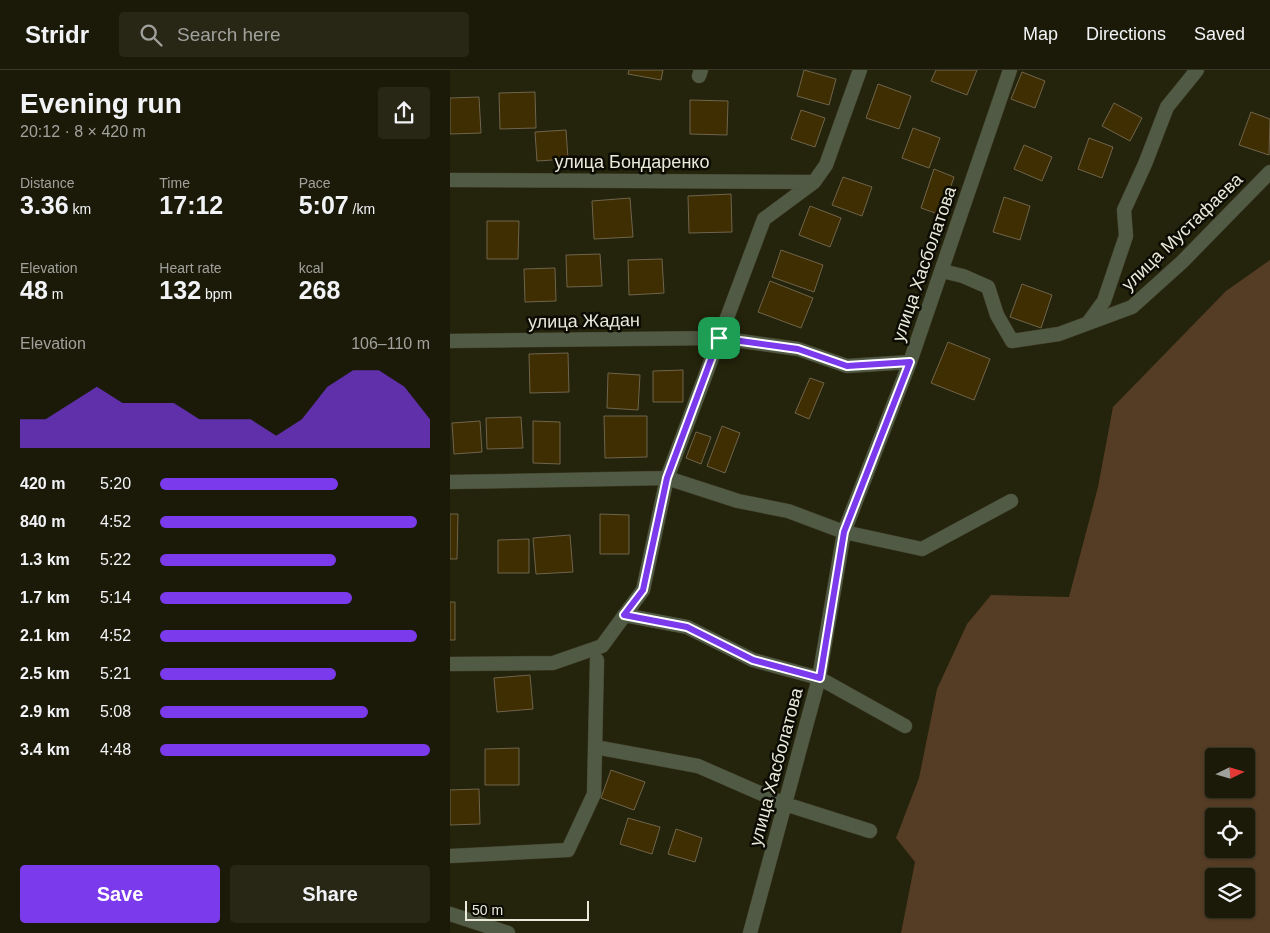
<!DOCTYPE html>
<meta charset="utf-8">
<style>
:root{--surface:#1b1a08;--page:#282716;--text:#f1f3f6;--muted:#a0a19c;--line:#393829;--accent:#7c3aed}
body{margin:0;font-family:Helvetica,sans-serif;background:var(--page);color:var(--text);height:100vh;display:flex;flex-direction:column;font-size:19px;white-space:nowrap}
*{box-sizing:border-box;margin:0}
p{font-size:16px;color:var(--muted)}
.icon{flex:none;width:28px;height:28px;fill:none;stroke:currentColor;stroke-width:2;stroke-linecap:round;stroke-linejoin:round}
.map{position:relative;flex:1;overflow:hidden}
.side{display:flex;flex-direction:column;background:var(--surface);width:450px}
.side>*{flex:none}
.needle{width:32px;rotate:85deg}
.controls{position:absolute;left:755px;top:678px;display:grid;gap:10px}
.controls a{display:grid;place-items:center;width:50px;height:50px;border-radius:5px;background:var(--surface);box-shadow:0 1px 4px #0004,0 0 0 1px var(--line);font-size:25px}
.scale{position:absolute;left:15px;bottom:12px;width:124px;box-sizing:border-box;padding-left:5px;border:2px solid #eaeadb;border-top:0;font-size:14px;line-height:18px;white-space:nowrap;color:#eaeadb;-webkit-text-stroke:4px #0c0c04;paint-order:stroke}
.pin{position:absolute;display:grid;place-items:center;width:42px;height:42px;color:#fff;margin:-21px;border-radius:10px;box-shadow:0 2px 8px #0006}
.round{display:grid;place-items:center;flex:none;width:52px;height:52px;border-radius:5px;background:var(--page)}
.headline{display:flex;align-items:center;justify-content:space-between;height:85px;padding:0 20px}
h1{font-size:28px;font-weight:700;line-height:38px}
.stats{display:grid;grid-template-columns:repeat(3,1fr);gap:8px;height:85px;padding:5px 20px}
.stats div{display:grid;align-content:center}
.stats b{font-size:25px;font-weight:700}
.stats small{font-size:14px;font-weight:400}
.stats p{font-size:14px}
.chart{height:140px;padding:10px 20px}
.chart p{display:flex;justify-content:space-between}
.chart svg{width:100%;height:90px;margin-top:5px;fill:var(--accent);opacity:.7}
.primary-button{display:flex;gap:10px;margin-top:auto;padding:10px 20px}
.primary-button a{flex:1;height:58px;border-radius:5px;background:var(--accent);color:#fff;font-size:20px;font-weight:700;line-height:58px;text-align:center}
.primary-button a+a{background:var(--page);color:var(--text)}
ul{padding:0 20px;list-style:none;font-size:16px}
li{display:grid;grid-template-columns:80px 60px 1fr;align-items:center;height:38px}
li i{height:12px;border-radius:6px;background:var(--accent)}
header{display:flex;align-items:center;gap:30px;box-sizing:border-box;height:70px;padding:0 25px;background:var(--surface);border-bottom:1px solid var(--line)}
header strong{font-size:24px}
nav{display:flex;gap:28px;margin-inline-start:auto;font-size:18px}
.search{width:350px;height:45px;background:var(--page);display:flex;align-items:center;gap:12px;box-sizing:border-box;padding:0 18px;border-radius:5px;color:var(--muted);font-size:19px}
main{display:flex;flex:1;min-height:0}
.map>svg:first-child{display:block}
.green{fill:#553c25;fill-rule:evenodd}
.building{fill:#3f2e01;stroke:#6f644c}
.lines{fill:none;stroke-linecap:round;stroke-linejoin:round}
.minor-casing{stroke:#403f28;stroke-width:15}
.minor{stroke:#515a45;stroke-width:14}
.route-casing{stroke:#fff;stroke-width:10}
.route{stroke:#7c3aed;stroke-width:6}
.labels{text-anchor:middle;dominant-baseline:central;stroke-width:5;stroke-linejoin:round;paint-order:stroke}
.street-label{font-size:18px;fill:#eaeadb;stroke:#0c0c04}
</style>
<header>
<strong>Stridr</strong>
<div class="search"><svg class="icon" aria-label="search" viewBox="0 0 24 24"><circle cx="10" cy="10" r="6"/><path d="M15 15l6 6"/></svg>Search here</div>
<nav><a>Map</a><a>Directions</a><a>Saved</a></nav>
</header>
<main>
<section class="side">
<div class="headline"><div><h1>Evening run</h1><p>20:12 · 8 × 420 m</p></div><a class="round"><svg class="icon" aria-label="share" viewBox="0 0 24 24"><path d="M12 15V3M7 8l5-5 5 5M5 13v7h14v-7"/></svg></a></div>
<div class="stats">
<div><p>Distance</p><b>3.36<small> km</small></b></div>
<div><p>Time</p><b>17:12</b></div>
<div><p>Pace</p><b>5:07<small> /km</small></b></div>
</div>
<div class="stats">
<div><p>Elevation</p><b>48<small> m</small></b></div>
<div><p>Heart rate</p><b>132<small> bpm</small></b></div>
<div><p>kcal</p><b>268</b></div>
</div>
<div class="chart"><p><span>Elevation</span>106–110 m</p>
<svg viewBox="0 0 160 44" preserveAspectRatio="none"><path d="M0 44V30L10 30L20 22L30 14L40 22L50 22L60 22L70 30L80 30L90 30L100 38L110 30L120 14L130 6L140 6L150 14L160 30V44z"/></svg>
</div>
<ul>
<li><b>420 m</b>5:20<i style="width:66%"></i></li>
<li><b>840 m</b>4:52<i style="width:95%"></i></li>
<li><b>1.3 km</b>5:22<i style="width:65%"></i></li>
<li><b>1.7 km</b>5:14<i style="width:71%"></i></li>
<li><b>2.1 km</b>4:52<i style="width:95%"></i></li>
<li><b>2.5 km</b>5:21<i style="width:65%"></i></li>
<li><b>2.9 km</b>5:08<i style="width:77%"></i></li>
<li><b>3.4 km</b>4:48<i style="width:100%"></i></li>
</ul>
<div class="primary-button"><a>Save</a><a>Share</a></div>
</section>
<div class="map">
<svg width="820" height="863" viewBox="0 0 820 863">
<rect width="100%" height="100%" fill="#24230b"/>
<path class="green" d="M820,190v673h-369l14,-71 -19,-24 23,-60 18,-89 30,-65 24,-29 78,2 29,-110 15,-80 113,-116zM764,686h32v33h-32zM764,746h32v33h-32zM764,806h32v33h-32z"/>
<path class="building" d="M179,0h34l-2,10 -33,-6z
M354,0l32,9 -7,26 -32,-9z
M486,0h41l-10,25 -36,-14z
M572,2l23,9 -10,27 -24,-9z
M428,14l33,12 -12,33 -33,-11z
M85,22l1,36 -36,1 -1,-36z
M29,27l2,36 -31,1v-36z
M240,30l38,1 -1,34 -37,-1z
M664,33l28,15 -12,23 -28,-15z
M351,40l24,8 -10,29 -24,-8z
M801,42l19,7 -1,36 -30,-10z
M463,58l27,10 -11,30 -27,-10z
M116,60l2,29 -31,2 -2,-29z
M639,68l24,9 -11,31 -24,-9z
M574,75l28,12 -10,24 -28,-12z
M484,99l20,8 -13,38 -20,-7z
M393,107l29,10 -10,29 -30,-11z
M281,124l1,38 -43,1 -1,-37z
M554,127l26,9 -10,34 -27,-8z
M180,128l3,39 -39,2 -2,-38z
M360,136l31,12 -11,29 -31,-12z
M37,151h32l-1,38h-31z
M331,180l42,15 -9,27 -42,-15z
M150,184l2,32 -35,1 -1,-32z
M212,189l2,34 -35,2 -1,-35z
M105,198l1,33 -31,1 -1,-33z
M320,211l43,17 -12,30 -43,-16z
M572,214l30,11 -11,33 -31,-11z
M498,272l42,17 -16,41 -43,-17z
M118,283l1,39 -39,1 -1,-39z
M233,300v32h-30v-31z
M158,303l32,2 -2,35 -31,-2z
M360,308l14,5 -15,36 -14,-6z
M154,346h43v41l-42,1z
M71,347l2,31 -36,1 -1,-31z
M30,351l2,31 -28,2 -2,-31z
M83,351l27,1v42l-27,-1z
M272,356l18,7 -15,40 -18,-7z
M246,362l15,5 -10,27 -15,-6z
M0,444h8l-1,45h-7z
M150,444l29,1v39h-29z
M120,465l3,37 -37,2 -3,-36z
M79,469v34h-31v-33z
M0,532h5v38h-5z
M80,605l3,34 -36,3 -3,-34z
M69,678v37h-34v-36z
M161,700l34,12 -11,28 -33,-12z
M29,719l1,35 -30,1v-35z
M178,748l32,9 -8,27 -32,-10z
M226,759l26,9 -7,24 -27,-8z"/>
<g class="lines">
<defs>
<path id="minor" d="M249,6l2,-6
M0,110l364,2
M492,201l21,5 25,11 9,28 15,26 47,-7 73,-27 50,-45 88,-90
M638,253l16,-22 22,-65 -2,-26 21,-46 22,-57 30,-37
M0,271l269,-3 79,11 49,17 63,-4
M0,412l217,-4 71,23 50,10 56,21 78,17 89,-48
M174,545l63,12 66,33 66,18 86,48
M0,594l103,-1 49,-17 41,-56 24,-112 97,-259 50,-37 12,-17 34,-95
M145,677l103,19 87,38 85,27
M0,786l118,-6 26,-56 3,-134
M0,844l58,19
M300,863l69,-255 25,-146 66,-170 100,-292"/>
</defs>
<use href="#minor" class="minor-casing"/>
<use href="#minor" class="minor"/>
</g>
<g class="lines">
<defs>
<path id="route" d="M269,268l79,11 49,17 63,-4 -66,170 -24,146 -67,-18 -66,-33 -63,-12 19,-25 24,-112z"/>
</defs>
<use href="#route" class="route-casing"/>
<use href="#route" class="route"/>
</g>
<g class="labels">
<g class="street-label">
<text x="182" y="92">улица Бондаренко</text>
<text transform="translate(732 162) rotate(-44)">улица Мустафаева</text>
<text transform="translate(474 194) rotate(-71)">улица Хасболатова</text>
<text transform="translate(134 251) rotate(-1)">улица Жадан</text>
<text transform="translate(326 697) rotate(-75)">улица Хасболатова</text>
</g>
</g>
</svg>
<div class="controls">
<a><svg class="needle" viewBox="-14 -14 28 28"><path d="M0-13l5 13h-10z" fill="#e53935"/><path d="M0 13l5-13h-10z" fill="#a0a19c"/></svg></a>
<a><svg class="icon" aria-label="locate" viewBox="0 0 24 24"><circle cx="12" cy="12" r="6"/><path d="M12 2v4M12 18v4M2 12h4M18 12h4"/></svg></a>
<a><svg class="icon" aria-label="layers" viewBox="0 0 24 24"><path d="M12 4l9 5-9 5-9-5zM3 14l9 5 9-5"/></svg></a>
</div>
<div class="scale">50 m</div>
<div class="pin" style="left:269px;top:268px;background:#1e9e55"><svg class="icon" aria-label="arrive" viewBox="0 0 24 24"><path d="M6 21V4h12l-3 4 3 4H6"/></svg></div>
</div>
</main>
